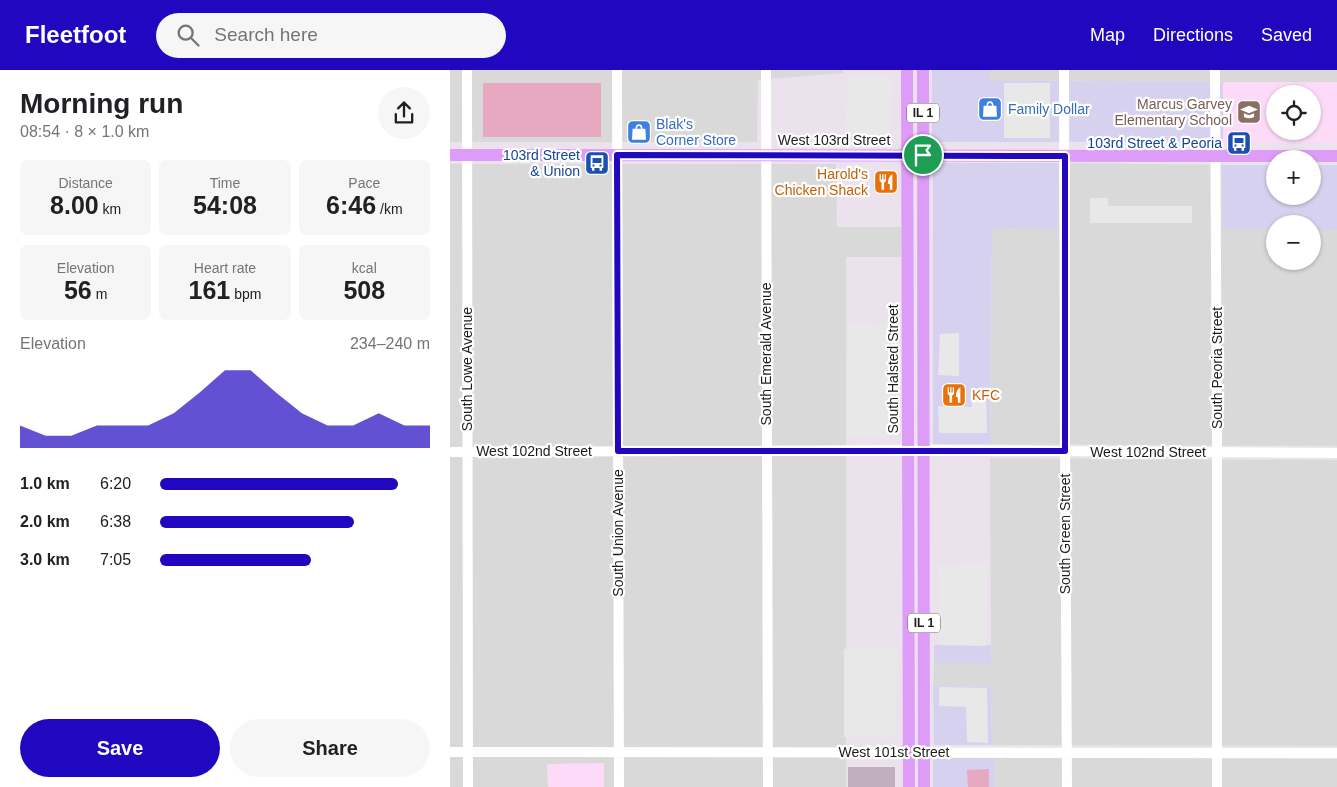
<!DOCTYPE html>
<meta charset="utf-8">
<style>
:root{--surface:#fff;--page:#f6f6f6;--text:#202124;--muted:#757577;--accent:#2108c0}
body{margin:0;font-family:Helvetica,sans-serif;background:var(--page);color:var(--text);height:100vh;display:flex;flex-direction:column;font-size:19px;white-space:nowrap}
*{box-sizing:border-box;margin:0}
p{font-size:16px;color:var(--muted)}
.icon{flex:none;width:28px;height:28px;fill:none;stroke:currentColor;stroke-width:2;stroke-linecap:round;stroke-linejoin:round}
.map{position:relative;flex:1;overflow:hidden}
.side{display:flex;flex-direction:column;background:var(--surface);width:450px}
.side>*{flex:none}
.tools{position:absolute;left:816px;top:15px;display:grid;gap:10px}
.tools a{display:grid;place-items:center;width:55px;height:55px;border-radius:50%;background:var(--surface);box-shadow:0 1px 4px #0004;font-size:25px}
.pin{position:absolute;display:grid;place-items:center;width:42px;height:42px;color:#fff;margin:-21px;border:2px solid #fff;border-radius:50%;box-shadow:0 1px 5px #0007}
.round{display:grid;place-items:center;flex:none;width:52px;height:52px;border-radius:26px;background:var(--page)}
.headline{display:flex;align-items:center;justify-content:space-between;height:85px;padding:0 20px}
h1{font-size:28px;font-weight:600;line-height:38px}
.figures{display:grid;grid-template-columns:repeat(3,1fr);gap:8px;height:85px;padding:5px 20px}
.figures div{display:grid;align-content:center;border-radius:8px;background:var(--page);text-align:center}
.figures b{font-size:25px;font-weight:600}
.figures small{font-size:14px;font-weight:400}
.figures p{font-size:14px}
.chart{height:140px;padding:10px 20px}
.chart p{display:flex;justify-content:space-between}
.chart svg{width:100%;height:90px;margin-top:5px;fill:var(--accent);opacity:.7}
.cta{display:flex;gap:10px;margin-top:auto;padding:10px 20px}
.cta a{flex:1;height:58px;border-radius:30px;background:var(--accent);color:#fff;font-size:20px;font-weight:600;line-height:58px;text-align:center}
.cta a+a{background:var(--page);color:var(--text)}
ul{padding:0 20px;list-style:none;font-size:16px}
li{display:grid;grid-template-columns:80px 60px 1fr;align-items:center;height:38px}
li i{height:12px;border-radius:6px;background:var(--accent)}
header{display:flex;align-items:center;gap:30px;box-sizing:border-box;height:70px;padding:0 25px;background:var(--accent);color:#fff}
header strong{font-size:24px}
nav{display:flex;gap:28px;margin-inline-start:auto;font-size:18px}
.search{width:350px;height:45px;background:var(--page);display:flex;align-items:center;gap:12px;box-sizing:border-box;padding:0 18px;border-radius:28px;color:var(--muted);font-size:19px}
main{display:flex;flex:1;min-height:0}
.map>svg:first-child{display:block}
.residential{fill:#d9d9da}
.commercial{fill:#d6d1ee}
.education{fill:#fedaf9;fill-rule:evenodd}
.construction{fill:#c1aebe}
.grass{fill:#e6a9bf}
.parking{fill:#e8e8e8}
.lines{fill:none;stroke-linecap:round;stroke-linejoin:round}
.minor{stroke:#fff;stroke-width:10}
.major{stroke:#dd9cf8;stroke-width:12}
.route-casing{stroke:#fff;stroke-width:10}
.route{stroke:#2108c0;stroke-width:6}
.labels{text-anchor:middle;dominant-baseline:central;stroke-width:4.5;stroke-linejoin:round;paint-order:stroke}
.shield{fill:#fff;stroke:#606060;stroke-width:1}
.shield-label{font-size:12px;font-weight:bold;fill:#1c1c1c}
.education-label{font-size:14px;fill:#785e54;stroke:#fff;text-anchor:end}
.shop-label{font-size:14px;fill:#366cbe;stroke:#fff;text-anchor:start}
.street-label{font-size:14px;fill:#1c1c1c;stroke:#fff}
.transit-label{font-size:14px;fill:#164399;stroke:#fff;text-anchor:end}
.food-label{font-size:14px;fill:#c56008;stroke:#fff;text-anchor:end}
</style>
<header>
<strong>Fleetfoot</strong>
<div class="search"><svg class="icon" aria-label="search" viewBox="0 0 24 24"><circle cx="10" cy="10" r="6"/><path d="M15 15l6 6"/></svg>Search here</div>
<nav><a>Map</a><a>Directions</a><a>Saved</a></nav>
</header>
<main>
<section class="side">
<div class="headline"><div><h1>Morning run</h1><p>08:54 · 8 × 1.0 km</p></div><a class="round"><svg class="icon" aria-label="share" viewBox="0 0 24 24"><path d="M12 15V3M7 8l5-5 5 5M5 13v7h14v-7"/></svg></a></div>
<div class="figures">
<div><p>Distance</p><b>8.00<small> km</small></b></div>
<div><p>Time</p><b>54:08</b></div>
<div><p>Pace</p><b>6:46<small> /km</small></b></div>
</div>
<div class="figures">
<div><p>Elevation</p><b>56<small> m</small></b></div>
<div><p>Heart rate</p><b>161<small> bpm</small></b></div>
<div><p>kcal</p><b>508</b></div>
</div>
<div class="chart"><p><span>Elevation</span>234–240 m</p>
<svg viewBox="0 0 160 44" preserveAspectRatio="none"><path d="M0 44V33L10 38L20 38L30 33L40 33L50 33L60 27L70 17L80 6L90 6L100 17L110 27L120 33L130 33L140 27L150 33L160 33V44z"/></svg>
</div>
<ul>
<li><b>1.0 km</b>6:20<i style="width:88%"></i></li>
<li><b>2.0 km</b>6:38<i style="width:72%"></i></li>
<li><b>3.0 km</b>7:05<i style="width:56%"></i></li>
</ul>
<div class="cta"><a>Save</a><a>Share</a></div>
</section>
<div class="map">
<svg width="887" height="717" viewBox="0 0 887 717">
<rect width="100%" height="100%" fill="#ebe2ed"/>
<path class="residential" d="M0,0h393v3l-85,7 -1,62h-307z
M540,0h347v12h-114l-233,-2z
M608,93l164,2 1,64h52v32h37l1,-31h24v216l-347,-2 2,-216 66,1z
M0,94h386l1,63h64v30h-55v530h-396z
M540,388l347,2v286l-345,-1 -1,-58 -58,-1 1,-23h57z
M544,688l343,1v28h-343z"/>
<path class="commercial" d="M482,0h58v10l233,2v60h-291z
M483,93h125v66l-66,-1 -2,216h-57z
M772,95h53v31h37l1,-31h24v65h-24l-1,-6h-37v5h-52z
M484,575h57v18h-57z
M483,616l58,1 1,58h-58z
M483,688h61v29h-61z"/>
<path class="education" d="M773,12h114v61l-114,-1zM825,24h37v37h-37z
M154,693v24h-56l-1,-23z"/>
<path class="construction" d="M398,697h47v20h-47z"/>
<path class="grass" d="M33,13h118v54h-118z
M539,699v18h-21l-1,-17z"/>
<path class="parking" d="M398,6h44l-2,60h-45z
M554,13h46v55h-46z
M640,128h18v8h84v17h-102z
M398,254l46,1 -2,112 -45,-1z
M509,263v43l-21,-1 2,-41z
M522,325l14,1 1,37h-48l-1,-27 34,1z
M537,494l-1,82 -46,-1 -2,-80z
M448,578l-3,90 -51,-1v-88z
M489,617l48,1 1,55 -21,-1 -1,-35 -27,-1z"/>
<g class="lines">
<path class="minor" d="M17,0l1,717
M167,0l2,717
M316,0l2,717
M614,0l1,366 2,351
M765,0l2,382v335
M0,382l474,-2 413,3
M0,682l887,1"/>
<path class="major" d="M457,0l2,717
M473,0l1,717
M0,85l887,1"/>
</g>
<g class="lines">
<defs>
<path id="route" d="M167,85l448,1v295h-447z"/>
</defs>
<use href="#route" class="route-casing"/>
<use href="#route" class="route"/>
</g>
<defs>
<symbol id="shop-square" viewBox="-11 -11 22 22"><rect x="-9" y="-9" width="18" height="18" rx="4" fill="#3f7fe0" stroke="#fff"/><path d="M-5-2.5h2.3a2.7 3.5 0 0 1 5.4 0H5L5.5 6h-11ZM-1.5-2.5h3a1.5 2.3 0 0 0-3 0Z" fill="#fff"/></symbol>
<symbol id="school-square" viewBox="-11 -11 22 22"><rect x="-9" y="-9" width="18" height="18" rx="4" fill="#8d6e63" stroke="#fff"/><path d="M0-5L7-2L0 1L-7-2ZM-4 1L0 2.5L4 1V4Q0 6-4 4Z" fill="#fff"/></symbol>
<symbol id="bus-square" viewBox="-11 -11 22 22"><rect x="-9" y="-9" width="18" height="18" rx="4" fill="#1a4fb4" stroke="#fff"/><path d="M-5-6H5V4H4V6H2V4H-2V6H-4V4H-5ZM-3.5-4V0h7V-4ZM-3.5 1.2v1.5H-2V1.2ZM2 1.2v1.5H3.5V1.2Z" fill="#fff"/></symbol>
<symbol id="restaurant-square" viewBox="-11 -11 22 22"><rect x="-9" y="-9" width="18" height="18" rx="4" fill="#e8710a" stroke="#fff"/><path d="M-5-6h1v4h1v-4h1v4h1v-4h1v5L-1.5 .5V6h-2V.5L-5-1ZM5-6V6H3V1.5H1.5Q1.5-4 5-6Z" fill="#fff"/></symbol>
</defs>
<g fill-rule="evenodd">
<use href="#shop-square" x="526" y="25" width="28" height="28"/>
<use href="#school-square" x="785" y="28" width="28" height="28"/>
<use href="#shop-square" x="175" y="48" width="28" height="28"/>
<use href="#bus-square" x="775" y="59" width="28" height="28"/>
<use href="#bus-square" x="133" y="79" width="28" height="28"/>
<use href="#restaurant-square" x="422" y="98" width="28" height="28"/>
<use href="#restaurant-square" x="490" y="311" width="28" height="28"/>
</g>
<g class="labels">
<g class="shield">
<rect x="457" y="33.5" width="32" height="19" rx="4"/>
<rect x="458" y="543.5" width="32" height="19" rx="4"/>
</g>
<g class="shield-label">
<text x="473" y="43">IL 1</text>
<text x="474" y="553">IL 1</text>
</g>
<g class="education-label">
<text x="782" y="34">Marcus Garvey<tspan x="782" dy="16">Elementary School</tspan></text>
</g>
<g class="shop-label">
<text x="558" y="39">Family Dollar</text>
<text x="206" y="54">Blak's<tspan x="206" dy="16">Corner Store</tspan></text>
</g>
<g class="street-label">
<text x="384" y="70">West 103rd Street</text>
<text transform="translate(316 284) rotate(-90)">South Emerald Avenue</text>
<text transform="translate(767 298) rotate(-90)">South Peoria Street</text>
<text transform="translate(17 299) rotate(-90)">South Lowe Avenue</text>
<text transform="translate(443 299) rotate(-90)">South Halsted Street</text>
<text x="84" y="381">West 102nd Street</text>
<text x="698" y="382">West 102nd Street</text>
<text transform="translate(168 463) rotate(-90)">South Union Avenue</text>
<text transform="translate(615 464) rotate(-90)">South Green Street</text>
<text x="444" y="682">West 101st Street</text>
</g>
<g class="transit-label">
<text x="772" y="73">103rd Street &amp; Peoria</text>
<text x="130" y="85">103rd Street<tspan x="130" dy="16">&amp; Union</tspan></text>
</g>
<g class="food-label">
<text x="418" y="104">Harold's<tspan x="418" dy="16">Chicken Shack</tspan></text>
<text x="522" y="325" text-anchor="start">KFC</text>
</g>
</g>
</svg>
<div class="tools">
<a><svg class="icon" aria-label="locate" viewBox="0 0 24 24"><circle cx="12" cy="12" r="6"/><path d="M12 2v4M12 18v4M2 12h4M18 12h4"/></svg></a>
<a>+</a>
<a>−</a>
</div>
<div class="pin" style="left:473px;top:85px;background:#1e9e55"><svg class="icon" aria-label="arrive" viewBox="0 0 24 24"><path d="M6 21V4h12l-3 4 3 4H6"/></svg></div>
</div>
</main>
